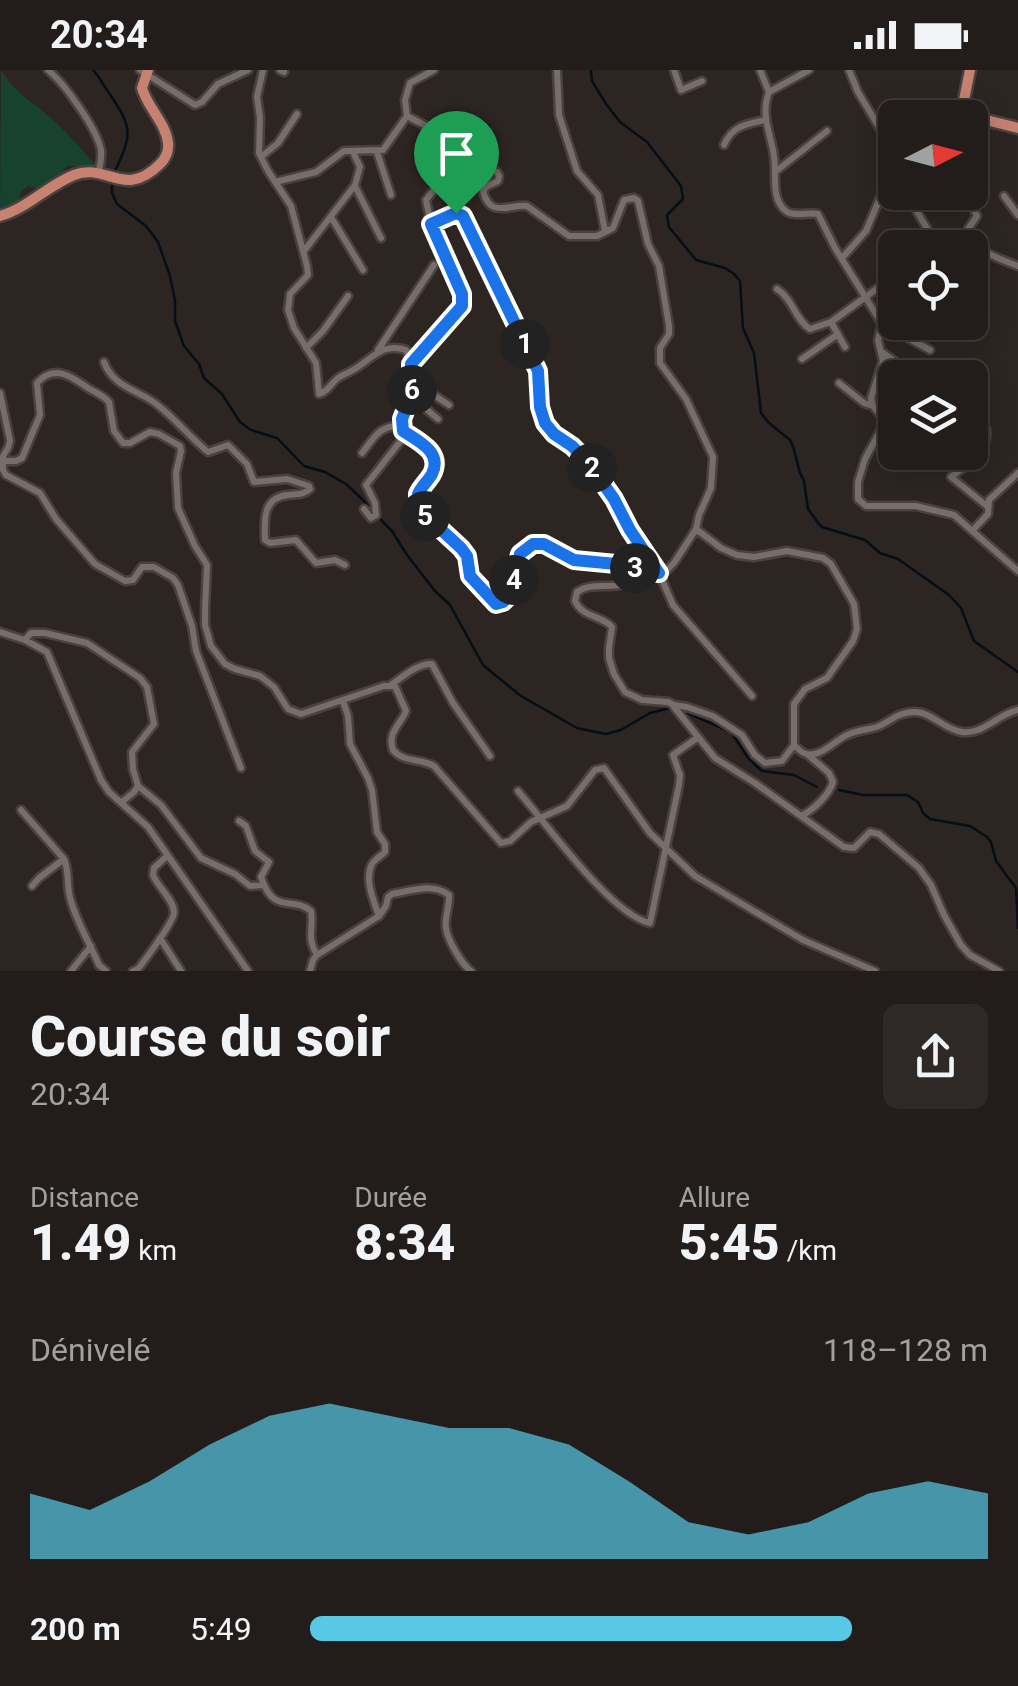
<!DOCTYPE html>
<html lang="fr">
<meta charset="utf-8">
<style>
:root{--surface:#221c1a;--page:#2e2927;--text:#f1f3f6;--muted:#a2a1a2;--line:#3f3a39;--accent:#58c9e4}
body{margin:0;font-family:Roboto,sans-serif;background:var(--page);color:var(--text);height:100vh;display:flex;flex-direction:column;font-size:38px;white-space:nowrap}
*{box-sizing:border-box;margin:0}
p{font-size:32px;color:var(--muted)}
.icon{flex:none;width:55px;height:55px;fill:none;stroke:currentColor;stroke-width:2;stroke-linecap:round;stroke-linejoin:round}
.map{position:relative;height:901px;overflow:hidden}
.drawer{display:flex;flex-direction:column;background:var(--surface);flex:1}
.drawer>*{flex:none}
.needle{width:65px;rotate:84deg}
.tools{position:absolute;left:878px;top:30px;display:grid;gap:20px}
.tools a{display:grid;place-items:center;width:110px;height:110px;border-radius:15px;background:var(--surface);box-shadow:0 5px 25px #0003,0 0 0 2px var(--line);font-size:50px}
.pin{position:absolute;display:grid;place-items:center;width:85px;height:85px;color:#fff;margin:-102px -42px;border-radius:50% 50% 50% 0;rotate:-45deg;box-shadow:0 0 10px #0007}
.pin .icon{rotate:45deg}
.km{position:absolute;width:50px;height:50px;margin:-25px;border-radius:50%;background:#222;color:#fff;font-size:28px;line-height:50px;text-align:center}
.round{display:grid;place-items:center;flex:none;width:105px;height:105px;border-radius:15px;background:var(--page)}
.summary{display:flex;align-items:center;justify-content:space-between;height:170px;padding:0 30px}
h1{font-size:55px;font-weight:800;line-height:75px}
.metrics{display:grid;grid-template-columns:repeat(3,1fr);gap:15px;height:170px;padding:10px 30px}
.metrics div{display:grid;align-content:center}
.metrics b{font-size:50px;font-weight:800}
.metrics small{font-size:28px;font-weight:400}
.metrics p{font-size:28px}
.chart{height:280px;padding:20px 30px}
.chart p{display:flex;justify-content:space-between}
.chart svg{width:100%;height:180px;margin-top:10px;fill:var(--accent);opacity:.7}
ul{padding:0 30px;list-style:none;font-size:32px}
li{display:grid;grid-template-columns:160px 120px 1fr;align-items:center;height:75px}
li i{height:25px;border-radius:12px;background:var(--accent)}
.status{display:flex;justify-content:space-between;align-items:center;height:70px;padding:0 50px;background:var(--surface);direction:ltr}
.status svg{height:28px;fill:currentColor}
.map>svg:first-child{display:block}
.green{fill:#16422e}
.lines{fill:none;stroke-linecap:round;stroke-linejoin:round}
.stream{stroke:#040e16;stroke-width:2.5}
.minor-casing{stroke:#494240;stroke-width:11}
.major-casing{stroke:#494240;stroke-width:15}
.minor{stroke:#776d69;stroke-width:6}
.major{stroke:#c68171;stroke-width:10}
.route-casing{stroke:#fff;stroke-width:20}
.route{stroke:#1a73e8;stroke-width:12}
</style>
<div class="status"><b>20:34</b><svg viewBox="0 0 49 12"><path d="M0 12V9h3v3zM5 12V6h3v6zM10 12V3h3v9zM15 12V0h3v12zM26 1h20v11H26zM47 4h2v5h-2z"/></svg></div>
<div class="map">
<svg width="1018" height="901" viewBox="0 0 1018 901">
<rect width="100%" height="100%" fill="#2d2522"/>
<path class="green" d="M1,0c9,16 24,28 39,39 21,16 39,37 56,57h-29l-4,5v6c-12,6 -22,16 -35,9l-8,7 -1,11 -19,7z"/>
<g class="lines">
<path class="stream" d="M93,0c6,6 9,13 14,20 25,37 27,42 7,83
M591,0l1,11 14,23 14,18 27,20 34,44 2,13 -16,16 2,12 27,33 29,8 9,6 6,7 3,47 11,25 7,60 8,10 21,17 3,6 7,27 4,8 4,28 11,15 3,3 43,13 15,13 18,6 51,36 12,13 13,33 44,31
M112,114v9l5,11 29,22 12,16 12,34 5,25v20l9,25 15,18 5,14 18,16 18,28 11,8 26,8 27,28 21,6 21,12 17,16 10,12
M381,450l11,11 15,24 28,36 15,14 33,60 38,31 56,32 29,6 15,-4 29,-17 20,-5
M685,642l46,20 18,27 13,12 32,4 23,12
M839,720l24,5h44l11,7 5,11 7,6 40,7 17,11 4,5 5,19 20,27 2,40"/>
<defs>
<path id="minor" d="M48,0c17,14 49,59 53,80 1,9 -1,16 -3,24
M140,0l55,35 7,-3 16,-18 30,-14
M263,0l-6,27 3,21 -1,35 9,18 23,35 16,60 1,9 -18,19 -2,16 6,18 22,35 3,31c10,-3 10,-9 19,-16 5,-4 9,-4 15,-8 19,-11 29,-28 53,-20 7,15 9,37 4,53 -4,10 -8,15 -8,25 12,13 40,22 30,45 -3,8 -11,14 -15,22 3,25 29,39 46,55l4,6 3,20 25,27 8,-1 6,-6 11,-42 13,-10h11l30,16 42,4 38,10 13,-4 7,-7 22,-34 3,-14 12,-27 2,-31 -27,-58 -26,-36v-15l9,-14v-8l-10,-60 -11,-22 -10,-43 -4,-3 -10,2 -11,28 -16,8h-28l-42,-30c-17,-2 -37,13 -44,-15l4,-5 11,-5 1,-5 -2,-4 -40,-12 -6,-10 -21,-22 -23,-12 -2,-16 5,-17 24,-13
M280,0l4,2
M557,0l2,45 18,56 21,24 7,36
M674,0l7,20 21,-9
M760,0l9,22
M809,0l-40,22c-9,23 2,42 5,64 3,17 -4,43 12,55 7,6 23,1 32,3l17,34 47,76 -4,16 5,21 -12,37 2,8 9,11 1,9 -18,33 -7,23v17l8,7h50l38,9 64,56
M849,0l9,22 37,62
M724,75c8,-19 22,-21 41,-25
M377,82l14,43
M261,87l17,-14 19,-29
M775,102l52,-41
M275,112l41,-10 28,-21 39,-1 24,-34
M355,116l26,52
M905,122l34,56
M965,122l12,24 -9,13c6,23 30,29 50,37
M1004,126l14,19
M331,147l32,53
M431,154l25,-11 7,3 75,155 2,36 5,16 9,12 18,11 16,16 26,37 16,32 29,42 14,32 79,91
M304,181l51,-66 5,-18 -6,-13
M843,187l23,-26 14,-33 15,-6
M777,219c16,10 18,31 33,40l21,-7 47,-34 6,2 11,18
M831,252l14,25
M882,254l48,26
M306,278l17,-17 25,-35
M378,280l56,-85
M882,282l35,26
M802,289l36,-25
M104,292c10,27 37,28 56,45 17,14 31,31 48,45l20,-7 19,19 7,18 33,-3 22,7 1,3c-7,6 -12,5 -22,6 -25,2 -24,25 -23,45l5,3 26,-3 20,23 19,-3 10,5
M411,295l52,-63 -2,-11 -30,-67 -5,-24 31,-40
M413,311l36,24
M839,313l25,20 9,3
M0,323l10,48 -2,7 -5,8v5
M411,326l27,23
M970,346l16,13c3,24 -18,35 -35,48l36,29
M362,383c13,-16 17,-28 39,-27
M3,391h13l6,-3 18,-43 -3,-32c17,-19 34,-7 51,5 8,5 15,7 21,14l5,29 9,12h7l20,-11 9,2 21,12 1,5 -5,22 2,35 17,38 12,19 -2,45v15l6,21 14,18 10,5 25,7 14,11 14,22 13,5 83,-28h11l11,25c-6,15 -19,21 -13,39 11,13 27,8 41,16l67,77 9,-2 21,-19 36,-16 28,-36 9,-2 46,65 45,43 108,64 72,31
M3,391v9l3,5 34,18 16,26 39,45 30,17 8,-1 9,-13h12l19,11 5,7 14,41 4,25 45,117
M364,439l7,9 5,-3 -1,-12 -9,-18 40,-51
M972,461l16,-17 1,-14 29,-27
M616,494l7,14v6c-15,5 -32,-2 -46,8l-2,9c8,17 26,14 37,26l-3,21v10l5,16 11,18 17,8 26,2 6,3 13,2 26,9 29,19 13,20 10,8 17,-2 12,-16v-41l11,-15 22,-11 26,-37 4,-12 -3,-25 -23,-40 -8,-6 -36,-7 -33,6 -17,-2 -16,-7 -25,-19
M0,562l25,8 22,12 54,128 8,12 39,35 100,144
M25,570l6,-7h14l42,10 53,35 7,9 7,37 -22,28 1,17 5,17 -4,6 -12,10
M392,614c12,-8 26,-21 40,-20l21,39 37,53
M343,631l5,15 2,28 18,34 4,12 5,42 8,12v8c-4,4 -10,7 -13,12 -8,15 2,38 7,52
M674,637l41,51 40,25 89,64 10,1 16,-16 9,2 40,34 12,17 13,30 17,30 9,10 29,16
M794,675c6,6 11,11 20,9 12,-2 22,-14 33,-19 10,-5 20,-5 30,-8 7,-3 13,-7 20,-11 31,-14 40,12 65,16 21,3 36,-18 56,-22
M138,716l23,19 40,53 34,16 15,12 13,-1
M518,721c28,32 93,124 132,132l29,-138 1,-10 -7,-20 24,-17
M21,740l43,49c5,12 3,22 5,34 4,22 21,51 30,72l7,6
M803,745c11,-6 26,-20 30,-33l-4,-9 -22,-19
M239,751l7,5 9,25 14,11 -8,15c13,39 30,18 50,34 3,18 -5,26 6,44
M32,816l7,-8 25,-19
M160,868l21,33
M71,901l20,-25
M133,901l5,-2c7,-9 37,-49 36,-57 0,-12 -17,-26 -21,-37l1,-7 13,-12
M310,901l3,-11 4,-5 62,-39 7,-10 2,-9 4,-3c18,-3 41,-12 57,1 1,11 -5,23 -3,33 1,11 16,37 25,43"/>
<path id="major" d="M970,0l-6,30 1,12 9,5 44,11
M0,146c28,-8 47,-30 74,-41 33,-13 50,25 86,-11 6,-6 9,-12 8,-21 -2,-20 -21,-36 -26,-55l6,-18"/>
</defs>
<use href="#minor" class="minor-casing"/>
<use href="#major" class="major-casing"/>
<use href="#minor" class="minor"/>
<use href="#major" class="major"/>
</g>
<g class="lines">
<defs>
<path id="route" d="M456,143l7,3 75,155 2,36 5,16 9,11 18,12 16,16 26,37 16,31 29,43 -12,-1 -31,-8 -42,-4 -30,-16h-11l-13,10 -11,42 -6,6 -7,2 -26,-28 -3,-20 -6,-8 -37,-34 -6,-10v-10c3,-7 10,-13 14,-20 11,-22 -14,-33 -29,-43l-1,-12 9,-23v-32l51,-58v-12l-31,-70z"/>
</defs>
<use href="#route" class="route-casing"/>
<use href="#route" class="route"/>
</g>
</svg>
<div class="tools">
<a><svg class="needle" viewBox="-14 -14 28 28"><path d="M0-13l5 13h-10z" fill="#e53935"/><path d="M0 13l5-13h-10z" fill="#a2a1a2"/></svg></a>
<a><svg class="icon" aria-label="locate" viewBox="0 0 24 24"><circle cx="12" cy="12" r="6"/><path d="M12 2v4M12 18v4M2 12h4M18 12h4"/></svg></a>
<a><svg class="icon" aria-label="layers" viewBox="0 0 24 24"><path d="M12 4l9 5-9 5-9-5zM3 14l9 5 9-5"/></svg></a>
</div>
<div class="pin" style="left:456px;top:143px;background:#1e9e55"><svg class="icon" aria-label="arrive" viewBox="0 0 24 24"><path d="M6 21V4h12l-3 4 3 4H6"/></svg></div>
<b class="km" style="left:525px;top:274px">1</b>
<b class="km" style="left:592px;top:398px">2</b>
<b class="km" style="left:635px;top:498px">3</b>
<b class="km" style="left:514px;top:510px">4</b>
<b class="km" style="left:425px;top:446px">5</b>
<b class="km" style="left:412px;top:320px">6</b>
</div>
<section class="drawer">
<div class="summary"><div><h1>Course du soir</h1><p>20:34</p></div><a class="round"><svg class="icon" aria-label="share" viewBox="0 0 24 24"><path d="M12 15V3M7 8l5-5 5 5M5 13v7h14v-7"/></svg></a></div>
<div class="metrics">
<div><p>Distance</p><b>1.49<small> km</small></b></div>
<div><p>Durée</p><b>8:34</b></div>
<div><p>Allure</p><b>5:45<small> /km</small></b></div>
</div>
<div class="chart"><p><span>Dénivelé</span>118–128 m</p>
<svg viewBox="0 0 160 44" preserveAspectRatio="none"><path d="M0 44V28L10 32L20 25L30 16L40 9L50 6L60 9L70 12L80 12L90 16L100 25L110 35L120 38L130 35L140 28L150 25L160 28V44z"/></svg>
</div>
<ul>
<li><b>200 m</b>5:49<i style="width:80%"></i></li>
</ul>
</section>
